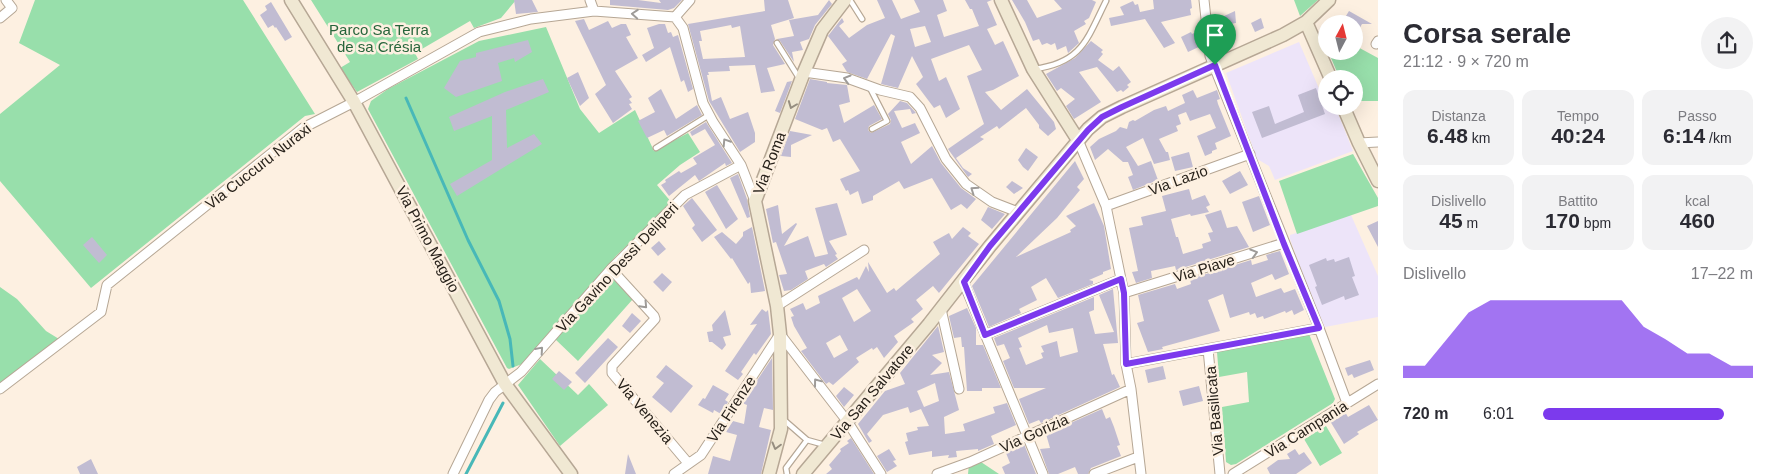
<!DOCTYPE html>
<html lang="it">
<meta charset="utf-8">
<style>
:root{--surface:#fff;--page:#f2f2f3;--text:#2b2b33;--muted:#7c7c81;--accent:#7c3aed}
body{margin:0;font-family:Arial,sans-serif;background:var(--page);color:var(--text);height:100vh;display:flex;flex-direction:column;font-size:19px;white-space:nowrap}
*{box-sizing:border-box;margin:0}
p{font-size:16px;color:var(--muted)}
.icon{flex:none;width:28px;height:28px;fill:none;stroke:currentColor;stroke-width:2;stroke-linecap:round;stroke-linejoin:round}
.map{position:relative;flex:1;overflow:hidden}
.panel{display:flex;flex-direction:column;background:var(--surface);width:400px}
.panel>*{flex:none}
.needle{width:32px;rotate:7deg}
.tools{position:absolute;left:1318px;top:15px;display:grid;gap:10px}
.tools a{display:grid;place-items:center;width:45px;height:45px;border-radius:50%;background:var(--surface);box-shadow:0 5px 20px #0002;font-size:25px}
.pin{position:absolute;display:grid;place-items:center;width:42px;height:42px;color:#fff;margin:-51px -21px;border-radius:50% 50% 50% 0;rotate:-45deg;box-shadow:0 0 5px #0007}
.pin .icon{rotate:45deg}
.round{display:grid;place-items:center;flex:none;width:52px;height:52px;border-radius:26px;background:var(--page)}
.head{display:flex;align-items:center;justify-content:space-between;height:85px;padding:0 25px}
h1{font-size:28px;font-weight:700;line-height:38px}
.figures{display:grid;grid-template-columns:repeat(3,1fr);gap:8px;height:85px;padding:5px 25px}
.figures div{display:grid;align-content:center;border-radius:12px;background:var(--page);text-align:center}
.figures b{font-size:21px;font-weight:700}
.figures small{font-size:14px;font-weight:400}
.figures p{font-size:14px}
.chart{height:140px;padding:10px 25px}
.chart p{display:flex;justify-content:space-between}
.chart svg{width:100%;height:90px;margin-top:5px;fill:var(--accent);opacity:.7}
ul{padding:0 25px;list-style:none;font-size:16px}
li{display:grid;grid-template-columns:80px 60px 1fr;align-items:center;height:38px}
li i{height:12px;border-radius:6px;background:var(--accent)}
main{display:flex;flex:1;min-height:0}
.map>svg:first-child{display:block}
.education{fill:#ede4f9}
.green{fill:#98dfab}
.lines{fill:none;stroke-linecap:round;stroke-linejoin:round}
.stream{stroke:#48b8b8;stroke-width:3}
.building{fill:#c1bcd2;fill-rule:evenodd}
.lane-casing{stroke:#b6a795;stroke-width:7}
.street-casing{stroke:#b6a795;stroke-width:11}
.secondary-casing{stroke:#b6a795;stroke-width:15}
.lane{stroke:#fff;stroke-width:4.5}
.street{stroke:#fff;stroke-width:9}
.secondary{stroke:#f0e8d3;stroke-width:12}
.oneway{stroke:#9e9b98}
.oneway2{stroke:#968e80}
.route-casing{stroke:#fff;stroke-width:10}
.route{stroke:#7c3aed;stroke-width:6}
.labels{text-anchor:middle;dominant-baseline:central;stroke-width:5;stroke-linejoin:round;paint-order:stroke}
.park-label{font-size:15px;fill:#27653b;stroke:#fdf0e1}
.street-label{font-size:15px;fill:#27211a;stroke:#fdf0e1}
</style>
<main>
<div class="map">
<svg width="1378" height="474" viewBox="0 0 1378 474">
<rect width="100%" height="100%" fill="#fdf0e1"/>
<path class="education" d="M1299,42l28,65 8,-1 18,45 -78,29 -6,-14 -12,-7 -31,-86z
M1351,215l27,61v41l-53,10 -15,-33 -20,-55v-4z"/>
<path class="green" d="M35,0h208l72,114 -10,2 -214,172 -91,-107v-67l60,-49 -41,-22z
M311,0h205l-15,18 -27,10 -4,-7 -55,32 3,6 -61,33 -17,-24 10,-6z
M1294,0h24l-18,16z
M546,27l34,82 19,24 36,-23 19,41 34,-18 12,19 -20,13 -23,20 15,18 -56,53 -94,108 -13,5 -2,-1 -139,-259 3,-8 17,-12 91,-48z
M1354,45l24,13v43h-24v-22h-14l-12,-28h26z
M1353,154l25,44v8l-81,28 -18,-53z
M610,276l23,23 -55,62 -23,-22z
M0,287l17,12 29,32 13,8 -59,45z
M1309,334l26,65 -2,4 -97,61 -5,1 -5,-3 -4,-55 27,-5 -2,-30 -28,5 -2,-25z
M540,359l38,36 11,-11 19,21 -48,41 -42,-61z
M1326,426l16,27 -22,13 -16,-27z
M978,460l21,14h-31l1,-10z"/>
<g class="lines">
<path class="stream" d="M406,98l62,142 31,61 11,38 3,27
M466,474l37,-71"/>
</g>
<path class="building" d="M514,0h18l6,12 -22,2z
M610,0h28l23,3 -2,-3h23l-8,8 -6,2 -58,-5z
M764,0h24l6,18 -23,7 4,14 -2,6 12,19 -18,4 8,23 -14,2 -6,-28 -26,1 1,5 -22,1 1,3h-2l5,26 9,-4 9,22 18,-7 7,21v9l-15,10 -31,-51 -21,-77 77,-13zM731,25l1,3 8,-2 5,31 -42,2 -4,-18h3l-2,-10z
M829,0l3,4 -17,21 -6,14 -9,3 3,8 -11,2 2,10 -14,-21 -3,-2 17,-3 -5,-16 29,-5z
M877,0h15l9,19 19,-7 -6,-12h29l4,11 -10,4 7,22 35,-11 -7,-17h-2l-5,-9h27l-5,2 10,23 -10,4 8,16 8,-4 16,35 -26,14 -8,2 16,18 26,-21 27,33 2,7 -8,7 -9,-8v-3l-13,-17 -27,21 -2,-3 -17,11 4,2 -28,19 7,10 9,6 -4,3 -20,-28 36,-25 -17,-48 15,-6 -13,-25 -38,14 8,22 7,-4 14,32 -14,9 -6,-13 -6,3 -18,-24 7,-7 -11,-21 -14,32 -17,-4 14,-48 -4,-2 -24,45 -20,-7 -5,-8 5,-3 -19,-25 14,-18 2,4 -5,4 10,12 18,-13 18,-7zM925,26l6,16 -16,5 -5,-18z
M1012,0h15l10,18 25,-9 -8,-9h38l4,2 -7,16 -5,3 2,3 -12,7 5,12 -11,10 -2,-7 -9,4 -2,-7 -4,2 -4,-2 -5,2 -3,-6 -6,2 -8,-19z
M1153,0h38l1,8 -2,1 1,6 -30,7 14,21 -11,5 -19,-29 -34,7 -2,-8 15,-3 -4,-8 13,-6 2,4 3,-1 2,8 14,-3z
M271,2l21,35 -7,4 -9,-14 -1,1 -2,-3 -5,3 -8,-13 7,-5 -2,-4z
M1235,11l1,12 -14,2v-8z
M1349,11l23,13h-10l-8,14v-14h-13z
M1261,18l3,10 -9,4 -4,-9z
M584,19l5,11 19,-9 4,7 9,-4h5l5,11 -5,2 12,21 -23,13 17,26 -3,2 3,4 -3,1 3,5 -19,14 -18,-29 11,-9 -31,-64z
M659,24h6l3,9 3,-1 2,5 5,-2 15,54 -5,3 -4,-12 -3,2 -11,-35 -24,15 -4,-7 12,-7 -7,-20z
M1201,30l2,15 -15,7 -7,-15 10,-5 1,2z
M528,40l4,12 -17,10 -1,-4 -16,5 4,18 -46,16 -12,-9 16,-27 16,-4v-4z
M1091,41l12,9 -2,2 2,2 -5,6 15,11 6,-5 12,16 -4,3 2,2 -6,5 -2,-2 -4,2 -20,-25 -18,5 22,30 -27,17 -8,-13 9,-7 -14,-11 -4,3 -11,-17 29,-16z
M578,72l11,26 -9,8 -13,-28z
M543,79l6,13 -43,18 1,38 27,-14 8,10 -85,52 -7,-12 42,-24v-44l-38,15 -5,-14 56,-25z
M810,79l17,3v1l20,2 3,17 -11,3 5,18 30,-18 8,14 -13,7 -1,4 3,3 19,-9 1,-4 -3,-6 12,-13 7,2 9,10 -4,1 -2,-5 -16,2 8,17 13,-5 5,10 -19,9 10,22 21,-18 9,17 20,25 15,11 -9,10 -6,-5 -10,6 -19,-32 -28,11 -5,-8 -26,15v4l-11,4 -4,-13 -8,4 -2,-5 -2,1 -6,-12 20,-8 -20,-32 -7,3 -6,-14 -5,2 -27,-11z
M792,81l-12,32 -5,-2 12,-29z
M1316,88l9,26 -63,24 -10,-26 17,-6 6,18 29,-12 -6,-17z
M661,89l15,30 21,-14 5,10 -35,21 -3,-6 -17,8 -9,-17 17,-9 -7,-14z
M1193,90l4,8 20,-8 3,9 -3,1 1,4 13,32 -16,7 2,6 -5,2v2l-7,3 -8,-20 19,-8 -6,-14 -20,7 -4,-9 -8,3 3,9 -5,2 2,5 -19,8 7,13h2l2,8 -16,4 -11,-26 -17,9 12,19 13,-5 7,19 -25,10 -5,-13 5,-2 -5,-13h-5l-15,-13 -13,11 -5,-13 9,-8 17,-8 4,-4 7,2 2,-7 4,-2 2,1 19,-11 12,-4 2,5 17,-8 -3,-8z
M706,122l26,41 -6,3 -1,-3 -26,18 -4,-6 -26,21 -8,-11 5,-3 -1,-2 14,-9 2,2 16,-9 -4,-6 22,-13 -10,-16 -13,7 -2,-4z
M790,131l22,4 -21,10v12l-10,-1z
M1026,148l12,9 -10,14 -5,-4 -5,-7z
M1189,152l4,15 -18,4 -4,-14z
M1075,161l9,18 -7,8 3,3 -23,28 -41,39 55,-25 -1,-2 6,-4 -10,-10 28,-13 10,23 7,43 -8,3v2l-14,6 4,1v3l-35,14 -12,-20 -15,9 6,13 -18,9 2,4 -32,14 -17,-41z
M1240,171l8,14 -18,9 -8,-13z
M738,174l9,25 3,18 -3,1 -17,-40z
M1012,181l11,7 -9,6 -8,-7z
M717,185l21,34 -12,10 -21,-37z
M1189,189l3,11 13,-5 5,10 -4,2 3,5 -18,4 -1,-2 -19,5 5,18h2l5,17 20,-6 -1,-4 9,-3 -3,-8 5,-1 -8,-17 16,-5 6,18 10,-2 12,21 -73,23 -1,-4 -24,5 1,7 -16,5 -4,-11 6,-1 -9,-43 14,-3 -2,-8 25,-6 -4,-15z
M1259,196l11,29 -17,7 -11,-30z
M692,198l25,32 -15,12 -10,-14 3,-3 -12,-19z
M837,203l10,32 -18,6 8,13 -2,1 3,4 -12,8 -2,-3 -19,7 3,8 -17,11 -7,1 -5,-16 8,-1 -11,-32 -3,1 -7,-34 12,-4 4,29 14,-11 1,1 -13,22 24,-10 7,21 13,-3 -13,-46z
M988,207l17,7 -13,15 -11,-9z
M1378,221v26l-11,-21z
M752,227l13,64 -14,2 -1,-11 -2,2 -16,-26 -1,1 -17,-22 8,-5 14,12 7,-8v-4z
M963,227l8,6 -3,3 11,8 -40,49 -6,-7 -17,14 7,9 -12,10 3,3 -20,14 4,6 -14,16 -7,-11 -4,3 -1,-2 -16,10 3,4 -26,23 -4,-3 -3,2 -25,-33 6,-3 -13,-22 -3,-9 3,-1 -4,-7 13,-6 3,7 14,-7 -2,-7 39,-19 2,3 7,-14 3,6 -1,-10 19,31 7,-5 2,3 44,-37 -7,-12 16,-9 3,6zM857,289l14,22 -17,11 -12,-24zM840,335l8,15 -14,8 -8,-15z
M92,237l15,18 -8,8 -16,-18z
M659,241l7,8 -8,7 -7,-8z
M1280,251l9,23 -14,6 -3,-6 -21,9 5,14 25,-9 3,5 11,-4 9,21 -10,5 -2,-5 -6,3 -1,-2 -21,8 -1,-3 -6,2 -2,-5 -5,2 -1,-3 -19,6 -7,-24 -15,6 12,31 -58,16 1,2 -15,3 -11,-29 7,-2 -6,-26 37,-11 2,5 14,-5 -1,-5 61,-19 1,5 16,-5 -2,-5z
M1349,257l6,19 -3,1 7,18 -14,5 -1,-4 -22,9 -7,-18 2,-1 -8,-21 17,-7 1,3 7,-2 1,3z
M662,273l10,9 -9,10 -10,-10z
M1113,289l5,54 -15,1 9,31 2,-1 6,13 -79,36 -2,-3 -10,4 -10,-25 27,-11h-32l-11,-27 7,-3 -6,-14 -7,2 -3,-8 100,-41v13l-5,2 6,22 19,-2 -15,-37zM1047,325l2,8 24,-5 5,24 -18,5 -3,-16 -16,5 3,6 -3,1 2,5 -17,7 -7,-17 3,-1 -4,-9z
M967,308l9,20v17h7l18,43h-19v3h-15l-3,-44h-2l-1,-10 -7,1 -5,-22z
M762,309l4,3 2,-2 3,24 -15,21 -2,-2 -13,19 2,2 -5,6 -13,-9 32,-47 -7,1z
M725,310l6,25 -8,2 3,8 -4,5 -10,-8h-3l-2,-10 6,-1 -1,-6z
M632,313l9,8 -11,12 -8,-7z
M938,326l6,26 -12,3 10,8 -12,12 19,-3 10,38 -15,7 1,17 20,-3 -2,-7 32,-11 -2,-6 14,-4 9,22 -25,11 3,8 -16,7v-2l-22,2 1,6 -9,1 1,-3 -17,2v-6l-23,4 -4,-13 3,-1 -2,-8 12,-3 -1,-3 12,-1 -8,-17 -11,4 -2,-6 -25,8 -16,19 5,7 -3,2 -11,-19 27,-33 20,-7 -5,-11zM935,383l4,18 -15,6 -7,-16z
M608,338l10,9 -33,36 -10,-10z
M772,358l1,52 -9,-2 -5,19 12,3 -10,44h-53l5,-18 17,5 7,-26 -11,-3 7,-11 11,3 3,-19 -5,-2z
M1370,360l4,10 -20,8 -2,-4 -4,2 -3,-8z
M666,365l27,21 -22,27 -19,-16 12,-14 -8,-6z
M1163,366l3,13 -18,4 -3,-13z
M559,371l13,11 -8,8 -12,-11z
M713,385l16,9 -4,6 3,2 -7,12 -7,-4 -1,3 -15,-8 5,-7 2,1z
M1199,386l4,15 -20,5 -4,-15z
M844,387l10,8 -10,12 -8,-11z
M1369,405l9,15 -21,12 2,2 -15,10 -14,-23 15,-9 3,5z
M1102,409l4,10 4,-2 4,10 6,18 -3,1 4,10 -30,12 -3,6h-10l-3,-7 -17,7h-9l-9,-25 10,-1 -4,-14z
M851,438l23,36h-48l6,-5 -3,-4 12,-14 -1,-2 9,-6 -2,-2z
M1024,444l12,30h-31l-3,-7 8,-4 -4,-10z
M889,449l7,11 -3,1 4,5 -10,6 -10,-16z
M1295,449l4,6 5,-3 8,11 -16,11h-26l-3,-6 11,-8 12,-1 -3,-5z
M628,454l8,20h-11z
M91,459l7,15h-18l-3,-7z"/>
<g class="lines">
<defs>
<path id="lane" d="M850,0l12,19
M777,43l22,35
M1034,69c48,-6 53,-30 72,-68
M870,88l17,33 -15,8
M656,148l53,-33
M784,420l23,20
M787,474l-1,-6 21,-28 18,5"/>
<path id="street" d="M590,0l4,11
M1204,0l6,56 109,272 28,75
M675,17l8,11 20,75 10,19 28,43 14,36
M675,17l15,-17
M0,18l12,-10 -6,-8
M1376,44l2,-3
M804,72l43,6 33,12 30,7 10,11 26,51 20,25 26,18 26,10
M1078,140l28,66 15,73 3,14 2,71 5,25 10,85
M1359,143l19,-1
M1106,206l144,-52
M611,269l43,47 1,3 -43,47v7l76,90
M963,281l80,193
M1124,293l160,-50
M777,306l87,-56
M941,309l18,80
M985,335l136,-56
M1208,349l12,125
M1126,364l193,-36
M0,389l101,-77 6,-27 196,-157 51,-26 125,-70 52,-13 63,-8 81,6
M453,474l36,-74 6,-8 26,-20 90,-103 74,-74 56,-30
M674,474l27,-19 79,-121 67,87 34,53
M937,474l33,-12 161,-73
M1094,474l44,-17
M1233,474l145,-90"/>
<path id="secondary" d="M291,0l63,102 151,282 66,90
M1001,0l32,69 45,71
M1306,22l25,57
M1343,106l16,37 19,38
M769,474l12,-45 -1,-95 -3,-28 -22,-105 49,-129 18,-42 23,-30
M803,474l126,-150 61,-78 98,-117 14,-12 20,-10 161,-72 23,-13 23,-22"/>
</defs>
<use href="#lane" class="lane-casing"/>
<use href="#street" class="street-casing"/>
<use href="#secondary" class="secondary-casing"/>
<use href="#lane" class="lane"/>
<use href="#street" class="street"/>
<use href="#secondary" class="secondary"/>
</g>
<defs><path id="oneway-chevron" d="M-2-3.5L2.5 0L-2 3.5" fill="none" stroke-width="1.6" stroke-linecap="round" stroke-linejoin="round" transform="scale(1.25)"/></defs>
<g class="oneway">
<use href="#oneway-chevron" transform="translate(635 14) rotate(-176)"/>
<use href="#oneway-chevron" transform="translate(847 79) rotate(-164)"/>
<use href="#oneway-chevron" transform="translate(726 142) rotate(-123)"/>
<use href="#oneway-chevron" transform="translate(974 190) rotate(-145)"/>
<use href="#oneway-chevron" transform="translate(1254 253) rotate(-17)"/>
<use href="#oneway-chevron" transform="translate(644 305) rotate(47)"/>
<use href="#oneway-chevron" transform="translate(540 350) rotate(-49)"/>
<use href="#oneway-chevron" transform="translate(817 382) rotate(-127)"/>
</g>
<g class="oneway2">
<use href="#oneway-chevron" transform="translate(792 105) rotate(111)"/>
<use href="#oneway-chevron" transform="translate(776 446) rotate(105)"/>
</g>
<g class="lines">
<defs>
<path id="route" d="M1215,65l69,179 35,84 -193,36 -2,-71 -3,-14 -136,56 -21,-53 26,-36 98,-116 14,-13 20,-10z"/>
</defs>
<use href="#route" class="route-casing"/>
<use href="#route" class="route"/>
</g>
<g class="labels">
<g class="park-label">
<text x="379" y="29">Parco Sa Terra<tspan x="379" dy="17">de sa Crésia</tspan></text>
</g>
<g class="street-label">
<text transform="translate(769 163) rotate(-69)">Via Roma</text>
<text transform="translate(258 166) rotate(-38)">Via Cuccuru Nuraxi</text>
<text transform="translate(1178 180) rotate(-20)">Via Lazio</text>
<text transform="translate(428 239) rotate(62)">Via Primo Maggio</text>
<text transform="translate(617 267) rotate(-47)">Via Gavino Dessì Deliperi</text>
<text transform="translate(1204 268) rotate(-17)">Via Piave</text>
<text transform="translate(872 392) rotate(-50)">Via San Salvatore</text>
<text transform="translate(731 409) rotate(-57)">Via Firenze</text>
<text transform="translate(645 411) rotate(50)">Via Venezia</text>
<text transform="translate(1214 411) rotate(-95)">Via Basilicata</text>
<text transform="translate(1306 429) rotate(-32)">Via Campania</text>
<text transform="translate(1034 433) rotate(-24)">Via Gorizia</text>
</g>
</g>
</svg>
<div class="tools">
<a><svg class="needle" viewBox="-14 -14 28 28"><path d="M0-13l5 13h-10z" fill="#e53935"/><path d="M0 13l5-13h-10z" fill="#7c7c81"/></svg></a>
<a><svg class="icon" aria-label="locate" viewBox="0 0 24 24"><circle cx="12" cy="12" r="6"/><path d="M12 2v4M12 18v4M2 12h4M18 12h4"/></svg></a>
</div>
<div class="pin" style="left:1215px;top:65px;background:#1e9e55"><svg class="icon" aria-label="arrive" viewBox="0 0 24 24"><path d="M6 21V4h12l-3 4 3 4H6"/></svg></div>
</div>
<section class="panel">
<div class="head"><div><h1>Corsa serale</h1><p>21:12 · 9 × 720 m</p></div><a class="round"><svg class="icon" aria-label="share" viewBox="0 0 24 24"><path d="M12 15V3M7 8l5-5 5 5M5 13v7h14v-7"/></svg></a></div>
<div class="figures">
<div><p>Distanza</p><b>6.48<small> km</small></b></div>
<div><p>Tempo</p><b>40:24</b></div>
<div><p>Passo</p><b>6:14<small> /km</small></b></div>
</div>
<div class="figures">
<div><p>Dislivello</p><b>45<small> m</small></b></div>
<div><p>Battito</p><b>170<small> bpm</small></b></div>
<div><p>kcal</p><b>460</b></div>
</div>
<div class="chart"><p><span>Dislivello</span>17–22 m</p>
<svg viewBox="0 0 160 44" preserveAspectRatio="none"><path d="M0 44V38L10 38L20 25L30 12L40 6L50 6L60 6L70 6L80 6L90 6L100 6L110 19L120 25L130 32L140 32L150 38L160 38V44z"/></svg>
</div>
<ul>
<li><b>720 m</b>6:01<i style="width:86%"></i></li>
</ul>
</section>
</main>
